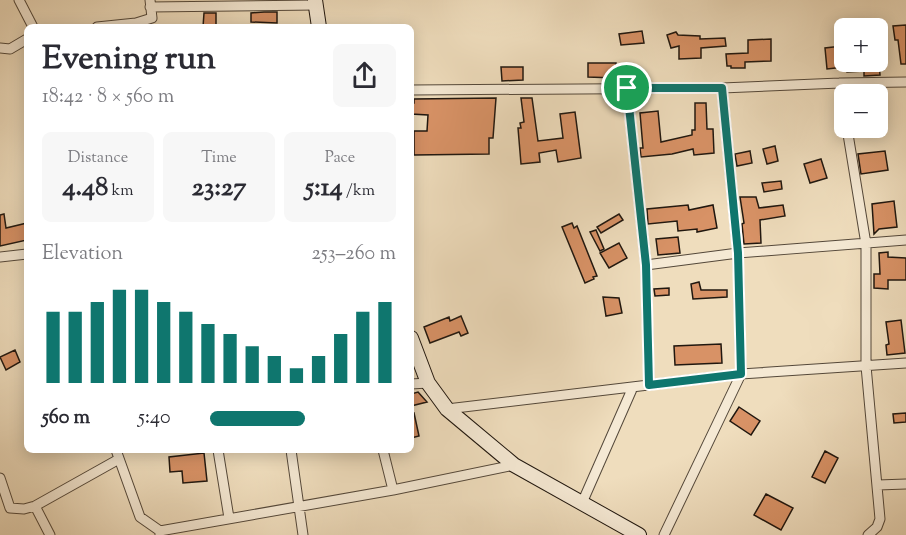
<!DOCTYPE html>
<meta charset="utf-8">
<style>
:root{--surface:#fff;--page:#f7f7f7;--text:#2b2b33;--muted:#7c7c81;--accent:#0f766e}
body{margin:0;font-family:"Sorts Mill Goudy",serif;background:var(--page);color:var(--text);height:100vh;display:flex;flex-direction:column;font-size:22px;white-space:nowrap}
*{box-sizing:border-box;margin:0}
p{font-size:20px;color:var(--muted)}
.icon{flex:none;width:33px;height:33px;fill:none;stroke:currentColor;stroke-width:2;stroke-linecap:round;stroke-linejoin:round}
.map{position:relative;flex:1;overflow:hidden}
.sheet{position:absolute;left:24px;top:24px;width:390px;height:429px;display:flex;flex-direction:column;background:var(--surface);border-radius:9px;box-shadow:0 3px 15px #0003}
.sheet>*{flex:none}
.buttons{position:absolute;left:834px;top:18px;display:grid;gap:12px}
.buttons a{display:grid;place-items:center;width:54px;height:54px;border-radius:9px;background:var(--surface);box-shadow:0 3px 15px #0003;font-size:30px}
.pin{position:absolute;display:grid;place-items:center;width:51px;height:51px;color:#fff;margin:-26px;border:3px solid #fff;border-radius:50%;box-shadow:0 2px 6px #0007}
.round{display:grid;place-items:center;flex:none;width:63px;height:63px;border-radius:9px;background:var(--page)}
.head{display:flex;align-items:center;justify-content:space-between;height:102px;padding:0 18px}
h1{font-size:33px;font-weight:800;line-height:45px}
.metrics{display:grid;grid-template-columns:repeat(3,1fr);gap:9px;height:102px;padding:6px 18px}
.metrics div{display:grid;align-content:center;border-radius:9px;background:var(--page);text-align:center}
.metrics b{font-size:26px;font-weight:800}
.metrics small{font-size:16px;font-weight:400}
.metrics p{font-size:16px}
.chart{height:168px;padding:12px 18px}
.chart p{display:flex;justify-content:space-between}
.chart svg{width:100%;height:108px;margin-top:6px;stroke:var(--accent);stroke-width:6}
ul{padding:0 18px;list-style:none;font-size:20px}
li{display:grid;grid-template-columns:96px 72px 1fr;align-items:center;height:45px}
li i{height:15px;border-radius:8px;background:var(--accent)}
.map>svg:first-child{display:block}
.building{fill:#d89266;stroke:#20170f;stroke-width:1.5}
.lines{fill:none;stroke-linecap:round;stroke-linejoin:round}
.minor-casing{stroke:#54483a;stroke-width:11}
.secondary-casing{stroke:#20170f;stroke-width:16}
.minor{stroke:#f5e9d4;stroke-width:9}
.secondary{stroke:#f5e9d4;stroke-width:14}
.route-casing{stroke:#fff;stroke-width:12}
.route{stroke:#0f766e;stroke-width:8}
</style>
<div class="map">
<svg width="906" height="535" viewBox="0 0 906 535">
<rect width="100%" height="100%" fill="#efddbd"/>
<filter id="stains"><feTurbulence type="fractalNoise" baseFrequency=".00333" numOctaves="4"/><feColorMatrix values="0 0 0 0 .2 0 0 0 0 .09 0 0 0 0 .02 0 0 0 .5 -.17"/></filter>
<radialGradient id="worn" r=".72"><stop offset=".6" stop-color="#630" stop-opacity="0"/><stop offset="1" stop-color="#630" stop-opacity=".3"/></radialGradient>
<path class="building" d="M264,12h13v11l-26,-1v-9z
M204,13h12v14h-13z
M906,25v39h-5l-3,-24h-3l-2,-14z
M642,31l2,12 -23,2 -2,-11z
M676,32l2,3 22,1v3l25,-1 1,8 -25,2v10l-22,1v-13l-8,2 -4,-13z
M771,39v22l-26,1v6h-14v-2h-4l-1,-12 22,-1v-13z
M842,46l2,21 -17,2 -2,-21z
M846,62h33l1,13 -16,1v-5l-17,1z
M588,63h28l-1,15 -27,-1z
M501,67h22v13l-21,1z
M496,98l-3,40h-4v16l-75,1v-24h13l1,-16 -17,-1v-11h3v-4z
M521,98h11l6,43 25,-3 -3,-24 15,-2 6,46 -23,4 -2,-12 -17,3 1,9 -19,2 -3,-36h3l-1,-5 4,-1z
M695,103h11l1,26h6l1,24 -20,2 -1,-6 -21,5 -31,3 -1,-9h3l-3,-35 18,-2 3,31 31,-7v-5h3z
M854,128h15l1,6 -15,3z
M775,146l3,15 -11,3 -4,-15z
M750,151l2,12 -15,3 -2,-12z
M885,151l3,19 -27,4 -3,-20z
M821,159l6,19 -17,5 -6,-19z
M781,181l1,8 -18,3 -2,-9z
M740,197h16l3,11 24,-3 2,11 -25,4 1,23 -17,1 -2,-20 2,-1z
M894,201l3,26 -18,2 -5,5 -2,-30z
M688,205l1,5 24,-5 4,23 -20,4v-3l-19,2 -1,-10 -29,3 -1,-15z
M4,214l2,14 21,-5v17l-27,6v-31z
M619,214l4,6 -22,13 -4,-6z
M572,223l2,5 3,-2 20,50 -4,1 1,2 -9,4 -23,-56z
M596,230l8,19 -4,2 -10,-19z
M678,237l2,16 -22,2 -2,-16z
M619,243l8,15 -18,10 -9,-15z
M888,252v5l18,1v22h-18v9l-14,-1v-14h6l-1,-21z
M699,282l2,8h26v7l-34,2 -2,-15z
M669,288v7l-14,1 -1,-7z
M603,297l16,1 3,15 -16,3z
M461,316l7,17 -7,3 -2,-4 -29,11 -6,-16 25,-10 1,4z
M901,320l4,33 -18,2 -1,-10 3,-1 -3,-22z
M721,344l1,19 -47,2 -1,-19z
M15,350l5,12 -14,8 -6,-13z
M418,392l9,10 -16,4v-12z
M739,407l21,14 -9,14 -21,-14z
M414,413l5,23 -8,2v-24z
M906,413v9l-12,1 -1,-9z
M825,451l13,7 -13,25 -13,-6z
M204,453l3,28 -24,2 -1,-12 -12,1 -1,-15z
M766,494l27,14 -12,22 -27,-15z"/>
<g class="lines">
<defs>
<path id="minor" d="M19,0l14,27
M150,7l166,-2
M97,27l39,-4 16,-5 -2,-18
M0,48l10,1 17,-10
M840,83l4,30
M627,88l19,177 3,120
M411,90l311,-2 118,-5 66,-1
M847,128l19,116v122l14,153 -3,8 -9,8
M0,257l27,-3
M646,265l92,-12 168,-13
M411,384l17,-1
M447,409l294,-35 165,-11
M116,450l24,67 20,14v4
M218,450l11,68
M291,450l12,85
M383,450l10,40
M0,478l10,30 14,1 11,-3 84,-47
M878,485l28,-1
M582,503l51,-116
M35,506l15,29
M160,531l233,-41 121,-25
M664,535l77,-161 -3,-121 -16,-165"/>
<path id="secondary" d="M315,0l4,27
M411,338l17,45 19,26 67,56 125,70"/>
</defs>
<use href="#minor" class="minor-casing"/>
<use href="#secondary" class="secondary-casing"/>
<use href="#minor" class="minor"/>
<use href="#secondary" class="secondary"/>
</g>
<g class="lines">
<defs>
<path id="route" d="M627,88h95l16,165 3,121 -92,11 -3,-120z"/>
</defs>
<use href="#route" class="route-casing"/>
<use href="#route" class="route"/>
</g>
<rect width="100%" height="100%" filter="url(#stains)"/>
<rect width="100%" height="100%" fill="url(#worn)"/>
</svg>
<div class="buttons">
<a>+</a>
<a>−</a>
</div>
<div class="pin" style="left:627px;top:88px;background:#1e9e55"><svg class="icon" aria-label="arrive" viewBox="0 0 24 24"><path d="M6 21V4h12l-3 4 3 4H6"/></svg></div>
<section class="sheet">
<div class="head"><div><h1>Evening run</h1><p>18:42 · 8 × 560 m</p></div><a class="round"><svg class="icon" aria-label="share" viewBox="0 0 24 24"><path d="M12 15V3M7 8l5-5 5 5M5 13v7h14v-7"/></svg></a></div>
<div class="metrics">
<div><p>Distance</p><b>4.48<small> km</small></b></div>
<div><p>Time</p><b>23:27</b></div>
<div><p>Pace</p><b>5:14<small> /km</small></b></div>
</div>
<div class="chart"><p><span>Elevation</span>253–260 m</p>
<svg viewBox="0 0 160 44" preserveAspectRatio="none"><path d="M5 44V15M15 44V15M25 44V11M35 44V6M45 44V6M55 44V11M65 44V15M75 44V20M85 44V24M95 44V29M105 44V33M115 44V38M125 44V33M135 44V24M145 44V15M155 44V11"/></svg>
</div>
<ul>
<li><b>560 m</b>5:40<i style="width:51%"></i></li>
</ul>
</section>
</div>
